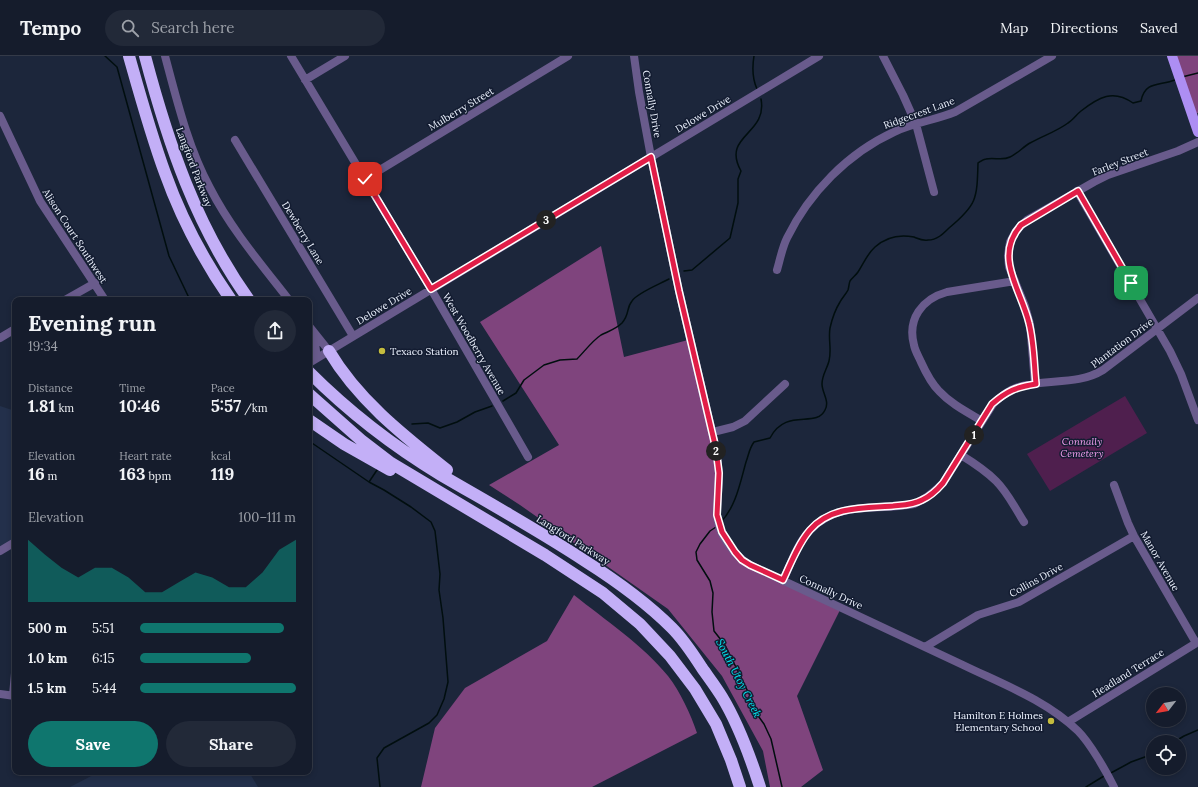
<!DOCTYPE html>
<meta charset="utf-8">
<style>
:root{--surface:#151c2c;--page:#222938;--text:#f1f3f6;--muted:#9da1a9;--line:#343a48;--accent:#0f766e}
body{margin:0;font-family:Lora,serif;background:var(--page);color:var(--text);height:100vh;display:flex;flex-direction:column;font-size:15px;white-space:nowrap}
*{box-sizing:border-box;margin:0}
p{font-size:13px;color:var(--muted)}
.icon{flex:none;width:22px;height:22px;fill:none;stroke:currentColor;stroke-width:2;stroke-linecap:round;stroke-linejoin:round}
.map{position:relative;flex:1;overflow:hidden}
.sheet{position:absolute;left:12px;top:241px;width:300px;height:478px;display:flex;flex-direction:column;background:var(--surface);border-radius:8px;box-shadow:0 2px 6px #0003,0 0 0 1px var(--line)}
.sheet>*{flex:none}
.needle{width:26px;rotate:239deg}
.tools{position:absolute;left:1146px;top:631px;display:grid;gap:8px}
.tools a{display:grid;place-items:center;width:40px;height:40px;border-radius:50%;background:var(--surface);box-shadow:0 2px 6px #0003,0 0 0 1px var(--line);font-size:20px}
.pin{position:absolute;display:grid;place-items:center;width:34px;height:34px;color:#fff;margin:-17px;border-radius:8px;box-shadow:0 2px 6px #0006}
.km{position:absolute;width:20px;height:20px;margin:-10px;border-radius:50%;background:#222;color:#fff;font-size:11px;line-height:20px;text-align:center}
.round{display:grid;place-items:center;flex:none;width:42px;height:42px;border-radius:21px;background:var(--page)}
.headline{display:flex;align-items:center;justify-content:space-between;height:68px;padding:0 16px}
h1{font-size:22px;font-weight:700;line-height:30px}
.figures{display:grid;grid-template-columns:repeat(3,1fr);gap:6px;height:68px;padding:4px 16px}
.figures div{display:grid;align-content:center}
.figures b{font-size:17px;font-weight:700}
.figures small{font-size:11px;font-weight:400}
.figures p{font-size:11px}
.chart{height:112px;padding:8px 16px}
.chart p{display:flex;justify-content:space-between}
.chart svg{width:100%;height:72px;margin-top:4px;fill:var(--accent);opacity:.7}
.action{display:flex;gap:8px;margin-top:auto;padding:8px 16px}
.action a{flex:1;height:46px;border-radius:24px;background:var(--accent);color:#fff;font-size:16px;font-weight:700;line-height:46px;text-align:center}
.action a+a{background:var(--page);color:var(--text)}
ul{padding:0 16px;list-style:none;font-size:13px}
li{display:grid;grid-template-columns:64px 48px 1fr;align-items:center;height:30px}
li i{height:10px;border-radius:5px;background:var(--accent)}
header{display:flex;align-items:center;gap:24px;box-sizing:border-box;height:56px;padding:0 20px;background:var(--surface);border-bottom:1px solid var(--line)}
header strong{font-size:19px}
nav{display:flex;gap:22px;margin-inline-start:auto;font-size:14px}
.search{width:280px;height:36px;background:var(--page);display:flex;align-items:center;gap:10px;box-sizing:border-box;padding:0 14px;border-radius:22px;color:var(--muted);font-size:15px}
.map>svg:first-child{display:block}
.built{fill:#23304b}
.green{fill:#4f1f4e}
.forest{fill:#7f447d}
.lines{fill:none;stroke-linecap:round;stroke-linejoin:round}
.stream{stroke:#010e0f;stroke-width:1.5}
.minor{stroke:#695b8c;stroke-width:8}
.major{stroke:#ad8ef3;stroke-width:10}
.highway{stroke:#c3aff7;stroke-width:12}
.route-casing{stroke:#fff;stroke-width:8}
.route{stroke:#e11d48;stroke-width:5}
.poi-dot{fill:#c4bc3e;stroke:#131c31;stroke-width:1.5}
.labels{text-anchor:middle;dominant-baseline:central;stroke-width:3;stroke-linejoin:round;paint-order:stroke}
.street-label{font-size:10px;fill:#ecf2fe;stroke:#131c31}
.poi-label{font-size:10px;fill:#ecf2fe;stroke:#131c31;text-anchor:start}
.park-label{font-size:10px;font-style:italic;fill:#f39fef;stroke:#131c31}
.water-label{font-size:11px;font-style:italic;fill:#01e3ee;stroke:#131c31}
</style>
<header>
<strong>Tempo</strong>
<div class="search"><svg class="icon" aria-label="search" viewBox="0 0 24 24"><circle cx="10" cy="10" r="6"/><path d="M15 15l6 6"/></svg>Search here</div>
<nav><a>Map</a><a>Directions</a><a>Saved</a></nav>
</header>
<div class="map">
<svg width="1198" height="731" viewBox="0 0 1198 731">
<rect width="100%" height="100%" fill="#1c263b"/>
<path class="built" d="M0,350l15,5v129l-15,9z
M99,716h150l9,15h-188z"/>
<path class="green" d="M1125,340l22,37 -97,58 -23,-37z"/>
<path class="forest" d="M1175,0h23v57l-3,1z
M601,190l23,111 64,-17 24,97 5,51 1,43 23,31 101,44 -45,90 26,74 -22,17h-31l-7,-36 -41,-75 -54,-67 -148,-104 -31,-20 70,-40 -79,-123z
M574,539c30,24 70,51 94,81 12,15 23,39 29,57l-105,54h-171l14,-59 30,-40 82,-47z"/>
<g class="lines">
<path class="stream" d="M105,0l12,11 52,189 21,44
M754,0c-2,12 -2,22 3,33
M1182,21l16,-4
M684,215l8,-1 38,-32 8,-35v-24l3,-8c-20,-36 27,-36 20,-72
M503,345l13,-8 8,-13 20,-15 16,-5 17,-1c7,-7 15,-18 24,-24 8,-4 15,-6 21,-12 8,-9 4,-15 10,-22 5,-8 28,-17 37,-22
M412,368l16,-1 12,5 17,-6 18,-10 17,-6
M309,385l60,41 15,8 27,17 20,15 4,9 5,43 -1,16 4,28 5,64 -4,17 -7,16 -8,8 -45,25 -7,10 3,29
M369,426l8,-12
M720,467c16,-16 20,-40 26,-61 3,-8 3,-13 8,-20l16,-4c16,-31 46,-9 55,-28 5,-9 -3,-17 -3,-26 0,-9 5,-15 7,-23 3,-11 -1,-22 1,-33 2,-9 5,-18 10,-26 2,-4 6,-8 8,-12 1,-3 1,-7 2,-9 2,-3 6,-6 8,-9 6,-9 9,-18 17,-25 11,-10 24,-13 39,-10 5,2 8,4 14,3 9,0 15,-6 21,-12 28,-23 28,-29 29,-65 2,-1 5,-4 8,-4 8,-2 16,2 24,-2 7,-3 13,-10 20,-14 12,-7 26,-11 38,-20 5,-3 8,-8 13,-12 18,-14 32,-22 52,-8l8,-2c4,-20 18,-15 34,-21
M716,471l-6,4 -10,13 -4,8 1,8 13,21 3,12 -1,19 2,19 11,14 30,61 -1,4 10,14 7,15 11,48
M1174,686l10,-6 14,-6
M1109,718l22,-12 22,-8
M1086,731l18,-11"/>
<path class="minor" d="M165,0c12,45 23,91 45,132 21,41 51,76 79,112
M291,0l140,233 97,168
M634,0l5,36 12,65 28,134 37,158c1,8 2,17 3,25 0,14 -2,27 -2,41 1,20 17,40 33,50 71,33 142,66 213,100 39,19 83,35 115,66 12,12 28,40 36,56
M883,0l20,39 13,29 18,68
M305,24l40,-24
M0,60l40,85 65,99
M235,84l118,196
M365,123l203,-123
M1077,135l93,160 11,23 17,46
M777,214c3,-10 5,-22 10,-32 22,-45 61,-85 107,-106 19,-9 41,-12 61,-20l97,-56
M65,244l30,-17
M309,270l20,25
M0,282l15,-9
M312,305l4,-10 -2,-18
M309,307l510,-307
M1035,328l-5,-60 -5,-18 -16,-39 -1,-12 2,-13 6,-11 11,-11 67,-38 14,-7 70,-24 20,-9
M982,365c-15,-9 -31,-17 -43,-30 -8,-8 -13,-18 -18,-29 -2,-5 -6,-11 -7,-17 -7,-26 8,-46 33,-53l68,-11
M713,376l20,-5 12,-6 40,-37
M961,399c13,8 25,16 35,26 12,12 19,27 28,41
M1114,429l14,38 6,13 62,107
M0,495l15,-9
M783,525c6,-14 12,-30 20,-42 29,-41 69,-27 111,-35 12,-5 20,-12 29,-21l50,-79c7,-7 15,-14 25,-17 28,-9 59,-1 85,-17l95,-72
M925,591l53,-32 41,-13 115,-66
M0,638l15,2
M13,639l2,-22
M1068,666l130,-80"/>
<path class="major" d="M1172,0l26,76"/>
<path class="highway" d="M129,0c11,39 22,79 36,117 16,45 39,88 66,127
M145,0c23,87 51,170 104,244
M329,295c29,49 74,84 118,119
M309,316c40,40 84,74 132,103 48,28 97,55 144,86 30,19 61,41 87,67 12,12 21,26 30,40 7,10 14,19 20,29 17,28 28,59 38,90
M309,338l52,46 30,23 154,92 58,38 37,31 30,32 25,33 21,35 15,36 9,27
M309,364l35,24 46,26"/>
</g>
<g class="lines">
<defs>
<path id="route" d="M365,123l66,110 220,-132 28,134 37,158 3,24 -2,42 5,17 13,20 7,8 8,5 33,15c8,-17 15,-36 27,-50 21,-24 54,-22 83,-24 10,-1 20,-1 29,-6 9,-4 15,-10 21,-17l49,-79c15,-13 24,-17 44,-20 -2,-20 -2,-42 -7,-61 -8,-34 -36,-66 -8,-98l57,-34 53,92"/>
</defs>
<use href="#route" class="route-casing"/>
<use href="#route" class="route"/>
</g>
<g class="poi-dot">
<circle cx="382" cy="295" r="4"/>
<circle cx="1051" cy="665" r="4"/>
</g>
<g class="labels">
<g class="street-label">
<text transform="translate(652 48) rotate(80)">Connally Drive</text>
<text transform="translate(461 53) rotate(-31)">Mulberry Street</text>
<text transform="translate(919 57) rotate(-20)">Ridgecrest Lane</text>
<text transform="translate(703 58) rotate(-31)">Delowe Drive</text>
<text transform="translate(1120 106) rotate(-21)">Farley Street</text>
<text transform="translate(194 111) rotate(69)">Langford Parkway</text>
<text transform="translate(303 177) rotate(59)">Dewberry Lane</text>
<text transform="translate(75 180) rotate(57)">Alison Court Southwest</text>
<text transform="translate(384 250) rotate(-31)">Delowe Drive</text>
<text transform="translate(1122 287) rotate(-37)">Plantation Drive</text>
<text transform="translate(474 288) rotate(60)">West Woodberry Avenue</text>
<text transform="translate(573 484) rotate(32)">Langford Parkway</text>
<text transform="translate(1160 505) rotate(60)">Manor Avenue</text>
<text transform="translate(1036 524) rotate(-29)">Collins Drive</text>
<text transform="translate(831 536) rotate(25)">Connally Drive</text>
<text transform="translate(1128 617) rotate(-32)">Headland Terrace</text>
</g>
<g class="poi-label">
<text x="390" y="295">Texaco Station</text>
<text x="1043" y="659" text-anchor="end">Hamilton E Holmes<tspan x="1043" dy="12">Elementary School</tspan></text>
</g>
<g class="park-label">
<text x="1082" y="385">Connally<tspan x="1082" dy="12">Cemetery</tspan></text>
</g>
<g class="water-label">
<text transform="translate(739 622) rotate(63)">South Utoy Creek</text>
</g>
</g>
</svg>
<div class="tools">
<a><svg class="needle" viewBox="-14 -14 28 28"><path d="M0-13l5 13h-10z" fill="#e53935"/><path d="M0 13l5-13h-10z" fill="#9da1a9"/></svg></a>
<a><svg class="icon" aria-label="locate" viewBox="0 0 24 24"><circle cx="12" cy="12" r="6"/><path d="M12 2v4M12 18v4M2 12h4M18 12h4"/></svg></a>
</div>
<div class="pin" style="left:1131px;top:227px;background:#1e9e55"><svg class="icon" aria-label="arrive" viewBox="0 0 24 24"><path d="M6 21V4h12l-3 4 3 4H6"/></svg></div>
<div class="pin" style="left:365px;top:123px;background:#d93025"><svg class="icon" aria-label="check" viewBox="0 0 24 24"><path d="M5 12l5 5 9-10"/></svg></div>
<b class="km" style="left:974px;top:379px">1</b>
<b class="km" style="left:716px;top:395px">2</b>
<b class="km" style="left:546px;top:164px">3</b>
<section class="sheet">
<div class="headline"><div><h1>Evening run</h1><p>19:34</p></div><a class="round"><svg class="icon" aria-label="share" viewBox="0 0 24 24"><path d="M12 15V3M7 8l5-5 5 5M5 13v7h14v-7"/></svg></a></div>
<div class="figures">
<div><p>Distance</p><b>1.81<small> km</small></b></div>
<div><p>Time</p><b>10:46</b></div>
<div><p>Pace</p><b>5:57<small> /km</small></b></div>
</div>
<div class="figures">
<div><p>Elevation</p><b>16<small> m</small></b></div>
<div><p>Heart rate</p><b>163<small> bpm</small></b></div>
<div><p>kcal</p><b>119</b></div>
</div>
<div class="chart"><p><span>Elevation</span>100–111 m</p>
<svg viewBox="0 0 160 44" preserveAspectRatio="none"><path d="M0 44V6L10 15L20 23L30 29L40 23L50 23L60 29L70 38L80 38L90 32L100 26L110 29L120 35L130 35L140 26L150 12L160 6V44z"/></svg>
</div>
<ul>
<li><b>500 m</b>5:51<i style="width:92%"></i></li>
<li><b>1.0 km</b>6:15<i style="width:71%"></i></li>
<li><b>1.5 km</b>5:44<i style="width:100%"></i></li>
</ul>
<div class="action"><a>Save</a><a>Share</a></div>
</section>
</div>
